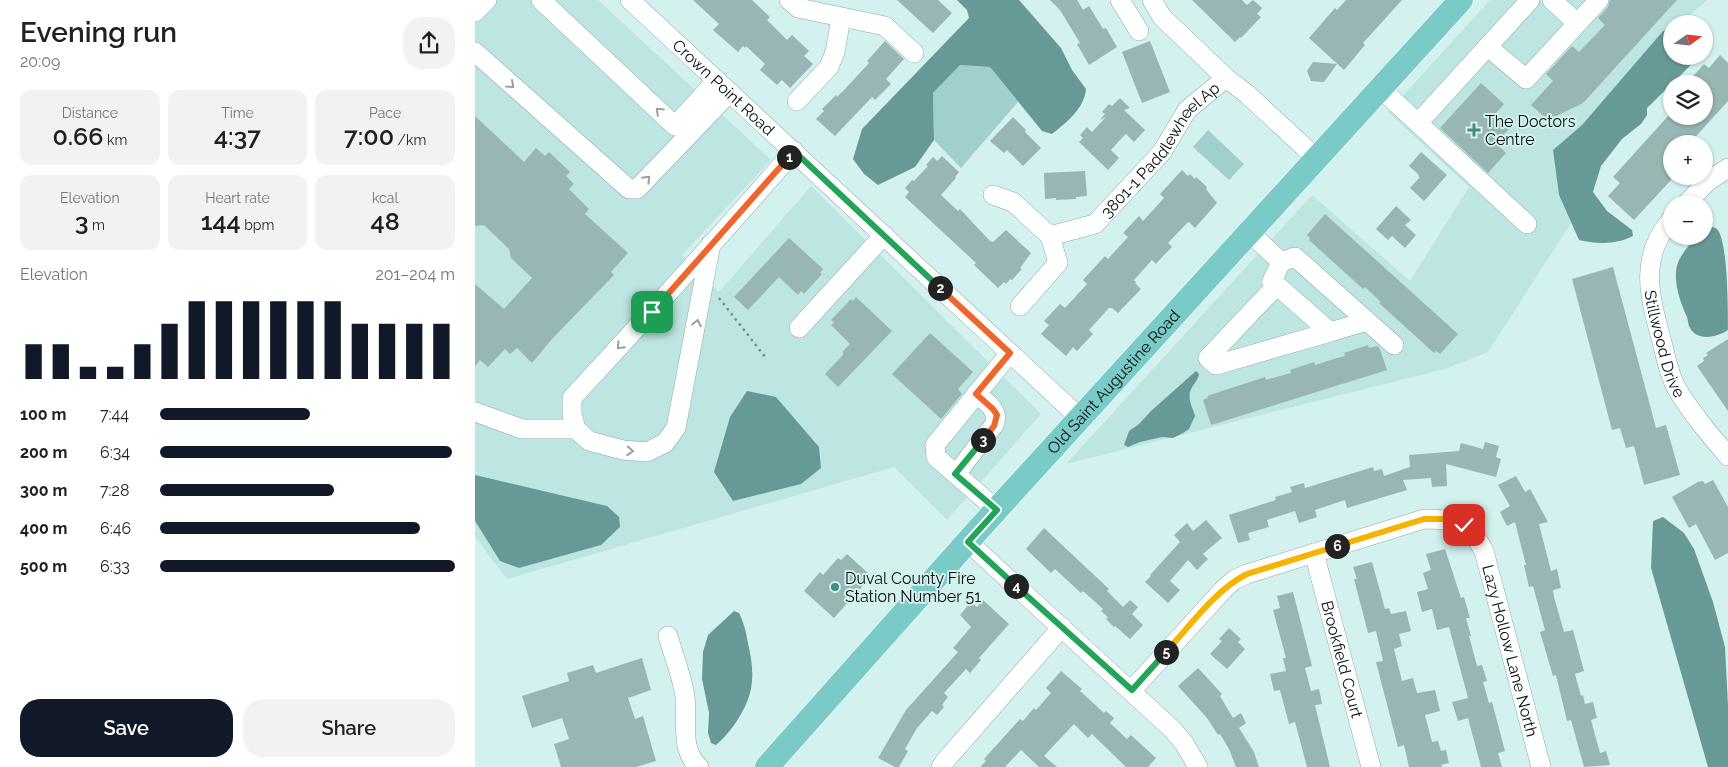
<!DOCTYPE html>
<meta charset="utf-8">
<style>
:root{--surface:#fff;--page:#f2f2f2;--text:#202124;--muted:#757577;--accent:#111827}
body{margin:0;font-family:Raleway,sans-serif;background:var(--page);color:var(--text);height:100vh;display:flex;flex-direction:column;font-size:19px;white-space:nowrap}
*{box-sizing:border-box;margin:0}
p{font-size:16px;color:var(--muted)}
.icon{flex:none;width:28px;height:28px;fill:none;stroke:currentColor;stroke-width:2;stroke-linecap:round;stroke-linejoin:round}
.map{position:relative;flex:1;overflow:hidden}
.sheet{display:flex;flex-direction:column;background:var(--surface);width:475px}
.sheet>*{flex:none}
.needle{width:32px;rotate:75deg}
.tools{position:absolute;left:1188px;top:15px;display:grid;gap:10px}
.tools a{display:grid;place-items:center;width:50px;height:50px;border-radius:50%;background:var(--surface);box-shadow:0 1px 4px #0004;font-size:25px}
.pin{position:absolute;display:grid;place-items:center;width:42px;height:42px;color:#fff;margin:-21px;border-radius:10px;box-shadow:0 2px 8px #0006}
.km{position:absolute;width:25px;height:25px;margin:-12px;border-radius:50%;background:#222;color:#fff;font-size:14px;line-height:25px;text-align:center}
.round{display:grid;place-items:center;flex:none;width:52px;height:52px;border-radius:20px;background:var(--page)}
.headline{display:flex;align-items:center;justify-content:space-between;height:85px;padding:0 20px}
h1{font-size:28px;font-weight:600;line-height:38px}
.metrics{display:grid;grid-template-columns:repeat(3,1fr);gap:8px;height:85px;padding:5px 20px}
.metrics div{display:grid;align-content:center;border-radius:12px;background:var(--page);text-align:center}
.metrics b{font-size:25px;font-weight:600}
.metrics small{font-size:14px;font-weight:400}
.metrics p{font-size:14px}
.chart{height:140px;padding:10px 20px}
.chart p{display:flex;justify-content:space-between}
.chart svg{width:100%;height:90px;margin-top:5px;stroke:var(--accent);stroke-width:6}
.primary-button{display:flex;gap:10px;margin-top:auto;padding:10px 20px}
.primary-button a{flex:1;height:58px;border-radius:20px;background:var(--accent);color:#fff;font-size:20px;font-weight:600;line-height:58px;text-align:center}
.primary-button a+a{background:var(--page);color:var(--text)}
ul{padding:0 20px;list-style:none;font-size:16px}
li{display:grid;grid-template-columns:80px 60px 1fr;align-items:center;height:38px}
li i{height:12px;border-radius:6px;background:var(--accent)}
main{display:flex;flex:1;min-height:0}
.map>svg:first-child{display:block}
.built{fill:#bde6e2}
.green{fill:#a0d0cb}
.water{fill:#679a96}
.building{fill:#98b6b3}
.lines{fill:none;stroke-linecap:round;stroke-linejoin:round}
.minor-casing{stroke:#8ca9a7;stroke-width:20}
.major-casing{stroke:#fff;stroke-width:25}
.path{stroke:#788e8c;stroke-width:2.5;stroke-dasharray:2.5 4;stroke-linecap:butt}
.minor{stroke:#fff;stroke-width:19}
.major{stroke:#7acbc7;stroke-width:24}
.oneway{stroke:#9b9f9e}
.split-1-casing{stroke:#fff;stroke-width:10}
.split-2-casing{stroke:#fff;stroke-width:10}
.split-3-casing{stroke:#fff;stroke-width:10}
.split-4-casing{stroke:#fff;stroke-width:10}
.split-5-casing{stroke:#fff;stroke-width:10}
.split-6-casing{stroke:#fff;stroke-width:10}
.split-7-casing{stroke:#fff;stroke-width:10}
.split-1{stroke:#f0652b;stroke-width:6}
.split-2{stroke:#22a559;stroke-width:6}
.split-3{stroke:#f0652b;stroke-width:6}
.split-4{stroke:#22a559;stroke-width:6}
.split-5{stroke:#22a559;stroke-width:6}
.split-6{stroke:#f5b400;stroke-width:6}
.split-7{stroke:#f5b400;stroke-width:6}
.poi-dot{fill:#448c87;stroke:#d3f2ef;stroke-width:2}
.labels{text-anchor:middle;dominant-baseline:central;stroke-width:4;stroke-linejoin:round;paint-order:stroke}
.street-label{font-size:16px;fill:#040e0d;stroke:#d3f2ef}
.poi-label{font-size:16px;fill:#040e0d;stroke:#d3f2ef;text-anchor:start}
</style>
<main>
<section class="sheet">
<div class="headline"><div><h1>Evening run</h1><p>20:09</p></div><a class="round"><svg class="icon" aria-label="share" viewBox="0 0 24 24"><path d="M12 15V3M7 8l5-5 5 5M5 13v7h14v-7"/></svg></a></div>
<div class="metrics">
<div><p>Distance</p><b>0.66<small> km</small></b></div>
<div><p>Time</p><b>4:37</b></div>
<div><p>Pace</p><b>7:00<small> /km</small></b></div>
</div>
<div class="metrics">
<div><p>Elevation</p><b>3<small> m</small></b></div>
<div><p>Heart rate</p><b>144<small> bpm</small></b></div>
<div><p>kcal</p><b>48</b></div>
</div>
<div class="chart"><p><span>Elevation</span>201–204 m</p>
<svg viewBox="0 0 160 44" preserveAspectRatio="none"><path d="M5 44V27M15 44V27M25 44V38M35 44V38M45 44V27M55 44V17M65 44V6M75 44V6M85 44V6M95 44V6M105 44V6M115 44V6M125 44V17M135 44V17M145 44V17M155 44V17"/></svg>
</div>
<ul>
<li><b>100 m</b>7:44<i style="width:51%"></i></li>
<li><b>200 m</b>6:34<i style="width:99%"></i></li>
<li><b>300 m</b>7:28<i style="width:59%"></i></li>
<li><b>400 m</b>6:46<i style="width:88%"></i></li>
<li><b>500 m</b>6:33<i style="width:100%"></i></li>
</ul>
<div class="primary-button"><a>Save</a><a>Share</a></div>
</section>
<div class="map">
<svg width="1253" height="767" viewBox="0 0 1253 767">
<rect width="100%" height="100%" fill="#d3f2ef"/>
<path class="built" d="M0,0h123l173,160 -89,95 37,37 92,-106 230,228 -94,106 -53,-53 -387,112 -32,-42z
M1015,0h217l-24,21 -5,3h-7v3l-8,4 -81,94 -29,25 6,45 12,28 -83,129 -43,17 -379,95 246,-269 98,86 59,-94 -81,-75z"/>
<path class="green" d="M485,65l30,2 28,35 -57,66 -27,-28 -1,-47z
M733,130l36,34 -15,16 -36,-33z"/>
<path class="water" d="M482,0h62l42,48 11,22 14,19c-2,20 -19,33 -34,45l-10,-3 -52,-64 -30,-2 -27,28 1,47 -19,27 -37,18 -14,-11 -11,-15 9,-30 107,-111 -2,-8z
M1196,27v29h29l-53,52v7l-6,9 -19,15 -21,27 -8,26 14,19 25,19 1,6c-18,9 -35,8 -54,4l-20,-45 -6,-45 29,-25 81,-94z
M1234,226c3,1 5,1 8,3 11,12 11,81 11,101 -10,7 -30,12 -38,-2 -2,-3 -2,-8 -3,-11 -7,-15 -16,-40 -8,-57 5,-9 11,-17 19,-24h6v-5z
M721,371l3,3c-1,7 -7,11 -9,18 -2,10 3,15 5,24l-6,13 -6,4 -10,5 -11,-1 -22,5 -12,5 -4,-2 5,-14 10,-7 12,-13z
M272,391l29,6 43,50 2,21 -20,16 -68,17 -19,-29 16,-55z
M0,475l132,31 12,11 1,10 -19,18 -82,23 -19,-7 -25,-40z
M1188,517l21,16 10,16 19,53 12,45 3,59v61h-20l-57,-199 2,-47z
M259,611l5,2c5,10 7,19 9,30 8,35 6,55 -16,85 -5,6 -10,12 -16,17l-5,-2 -3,-10 1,-20 -7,-34 1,-27 5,-17z"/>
<path class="building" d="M218,0h59l18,17 -3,3 20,20 5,-5 17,16 -5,5 9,8 -23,24 -8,-8 -5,5 -17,-15 5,-6 -19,-18 -1,2 -2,-2 -5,6 -25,-22 6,-6z
M422,0h41l14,13 -19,20z
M575,0h27l6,10 6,-4 14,23 3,-1 11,19 -28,18 -12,-21 3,-1 -20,-33z
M717,0h50l5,5 6,-5 9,8 -5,6 4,3 -20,21 -1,-1 -5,5z
M871,0h56l-39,43 2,2 -21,25 -35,-32 26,-30 2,2z
M1135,0h67l-94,103 -35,17 -17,-15 22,-24 -7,-7 26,-28 7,6 26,-27 -7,-7 10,-11z
M410,41l19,18 -18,20 5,5 -16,16 -3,-3 -37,39 -19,-17 8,-8 -2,-2 14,-14 1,2 8,-8 24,-26 -2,-2z
M675,41l20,51 -28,11 -20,-51z
M1245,55l8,8v38l-39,43h-18v36l-37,40 -26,-24 12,-13 -7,-6 55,-61h36v-32h-18l18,-20 5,4z
M838,62l24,2 -13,18 -13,-1 -4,-10z
M1006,83l23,21 -9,10 15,14 -6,6 5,4 -9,9 6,6 -18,20 -48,-45z
M645,98l10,10 -6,2 21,20 -11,12 -8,-8 -8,8 -7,8 8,8 -11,12 -29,-28 4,-4 -3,-3 7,-8 5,5 14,-15 -6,3 5,-6 -3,-2 7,-8 3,2z
M0,116l49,46 12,-14 9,8 4,-4 21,20 -4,4 8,8 -5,5 20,20 -4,5 43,39 -17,19 3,3 -62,64 -20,24 -15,-15 -7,6 -5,-5 -17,18 -8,-7 -5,6v-82l29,25 28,-31 -21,-20 -2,-9 -25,-24 -9,1z
M538,117l13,13 -1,2 16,16 -18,18 -16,-16 -3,3 -14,-12z
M946,152l26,23 -23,26 -14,-13 10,-11 -2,-1 1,-1 -10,-9z
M467,156l17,16 -4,5 1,1 -15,17 17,16 2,-2 30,32 3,1 13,-12 25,23 -11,15 2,1 -10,11 -2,-1 -4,5 -2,-2 -6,6 -24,-23 2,-2 -71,-66 4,-5 -4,-4 7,-8 2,1 14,-15 -2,-1 7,-8 4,4z
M707,170l6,6 2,-2 5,5 1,-2 11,10 -1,2 11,14 -22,25 -6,-6 -2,1 -19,20 4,4 -8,8 -8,9 -4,-4 -18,20 2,2 -1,1 6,6 -23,24 -6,-5h-3l-20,22 4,4 -16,17 -4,-4 -7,9 -25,-22 8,-9 -5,-4 16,-17 5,4 22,-24 -4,-4 22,-24 3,3 20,-22 -5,-4 16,-17 4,5 21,-23 -4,-4z
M610,171l2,25 -11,1v2l-20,1v-2l-11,1 -1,-26z
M921,206l15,14 -6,5 11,10 -11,13 -13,-12 -4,4 -12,-11z
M850,214l133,120 -18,20 -4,-3 -2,2 -55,-50 2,-1 -16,-15 -2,2 -54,-49 1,-2 -3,-3z
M314,238l34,31 -3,4 2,1 -18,20 -3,-3 -3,4 -19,-18 -31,33 -14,-13z
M1138,267l43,161 10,-3 14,50 -36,10 -10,-39 -8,2 -6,-20 -8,2 -40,-151z
M381,297l36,34 -54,56 -13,-13 18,-19v-4l7,-7 -19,-19 3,-3 -3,-2 20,-21 2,2z
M455,333l43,39 -15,17 4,5 -21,25 -49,-45z
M1253,339v72l-31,-45 7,-5 -1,-3 5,-3 -2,-2z
M893,345l1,3 9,-2 1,1 8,23 -176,55 -8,-25 5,-2 -1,-2 58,-19 1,3 14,-4 11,-3 -1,-3 24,-8 1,3 19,-6 11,-3 -1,-3z
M1010,442l14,4 -3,11 5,2 -5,18 -50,-13 1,22 -15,1 -1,-9 -28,2 4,10 -60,18 -2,-8 -30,10 2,7 -18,6 -4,-12 -28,9 2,7 -21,6 2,7 -12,3 -9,-28 47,-15 -1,-3 17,-5 -2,-5 14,-4 1,5 68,-21 1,4 8,-2 2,7 26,-9 -1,-12 50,-4 2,-8 22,6z
M1041,476l9,16 5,-3 18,33 -9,2 12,47 6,-2 4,19 -8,2 1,7 10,35 9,-2 11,41 -9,3 6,22 2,-1 2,9 8,-2 4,16 -6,2 9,33 6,-2 4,14 -26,2 -13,-47 -4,1 -11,-46 -3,1 -13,-44 5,-2 -12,-44 -4,1 -5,-22h2l-11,-43 -8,4 -7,-14 10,-6 -12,-21z
M1238,480l15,27v46l-13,7 -19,-36 -7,4 -17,-31 26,-15 5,-1 2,3z
M731,520l16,18 -19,16 5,5 -11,11 -9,-10 -18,21 10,9 -12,13 -23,-21 6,-6 -1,-1 30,-33 -6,-7 13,-12 6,8z
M569,528l65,61 -2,2 16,16 7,-7 8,7 -6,7 11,11 -13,14 -15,-13 -1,1 -8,-8 2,-2 -7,-6 2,-2 -20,-18 -2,2 -26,-24 -4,4 -25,-24z
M970,549l16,49 3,-1 6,21h-4l5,18h-2l8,30 5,-1 5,16 -4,1 6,21 3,-1 13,49 -7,2 4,14h-21l-13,-49 -10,3 -6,-19 16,-4 -19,-71 -12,3 -5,-21 -10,3 -5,-20 11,-3 -5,-16 8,-3 -5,-16z
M372,554l21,19 -5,6 3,3 -32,36 -30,-27 16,-19 3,3 15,-17 3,2z
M897,562l13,47 4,-1 2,6 15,-3 5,20 -12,3 3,12 -8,3 8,32 11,-3 4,15 18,-3 5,21 -15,4 7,27 6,-1 3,10 5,-1 3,13 -8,2 1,2h-33l-5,-22 -6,2 -22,-85 7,-1 -7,-30 -8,2 -14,-54h3l-4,-12z
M818,592l19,74 -7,2 6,23 8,-2 3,15 -7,1 15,62h-23l-12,-45 -6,2 -9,-34 -6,1 -4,-17 16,-3 -3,-13h3l-13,-48 7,-2 -3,-12z
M508,600l26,24 -30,34 2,2 -11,13 -4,-4 -22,24 4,4 -6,8 2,2 -7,8 -5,-4 -15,17 -12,21 3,2 -9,16h-4l-17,-9 28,-48 52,-58 -5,-4 18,-21 -11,-12 11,-13 6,5z
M754,628l12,11 -3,3 7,7 -18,20 -17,-15 12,-13 -3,-2z
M167,658l9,32 -23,8 7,21 8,-3 13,45 -20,6h-75l-7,-23 15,-5 -7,-21 -30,10 -10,-32 47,-15 -2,-8 26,-8 3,8z
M723,668l24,26 -2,2 13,22 8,-5 5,10 -7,5 15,24 5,15h-23l-7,-18 -9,-15 -2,1 -11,-17 -29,-32z
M586,671l21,18 -2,2 24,22 2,-2 8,7 -4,5 17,16 4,-4 25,23 -8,9h-22l-34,-33 -4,4 -14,-14 -30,32 13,11h-18l-18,-17 -16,17h-25l6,-6 -2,-2 36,-40 3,2 11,-13 2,2 15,-17 -5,-5z"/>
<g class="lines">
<defs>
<g id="minor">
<path d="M66,0l134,126 42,-46"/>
<path id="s1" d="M155,0l450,418"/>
<path d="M314,0l9,8 87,18 29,27"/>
<path d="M645,0l19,31"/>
<path d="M677,0l10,17 64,61 21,16 69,64"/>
<path d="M1077,0l25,23"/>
<path d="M0,12l12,-12"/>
<path d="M1013,47l38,32 73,-79"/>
<path d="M0,52l154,137h8l93,-97"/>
<path d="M905,88l147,136"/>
<path d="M322,101l32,-34 6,-15 6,-34"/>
<path d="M943,123l112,-123"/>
<path d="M518,195l20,7 37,34"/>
<path d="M1211,204l22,-23 20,-13"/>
<path id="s2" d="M1196,220c-33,38 -21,78 -9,122 4,16 7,33 15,47 15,25 33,46 51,67"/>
<path d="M774,232l32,30 -9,19 58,51 -114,33 -8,-7 69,-73"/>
<path id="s3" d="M575,236l45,-12 67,-72 25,-42 39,-32"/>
<path d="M236,244l-35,184 -11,15 -18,9 -24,-2 -34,-9 -13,-12 -4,-15v-16c75,-81 149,-163 222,-247"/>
<path d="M806,262l14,-5 72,64 -37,11"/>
<path d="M545,306l38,-43 -8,-27"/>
<path d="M892,321l27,24"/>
<path d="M324,328l85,-93"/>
<path d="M0,412l47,17h54"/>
<path d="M481,474l38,-49c6,-15 -7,-22 -18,-31"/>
<path d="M522,510l-61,-53 -1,-12 75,-92"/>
<path d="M493,542l204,187 12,14 14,24"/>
<path id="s4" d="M839,553l57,214"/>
<path d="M193,636c5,18 15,43 17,61 3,23 -6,52 14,70"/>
<path id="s5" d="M657,690l91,-100 11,-10 13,-6 177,-55c30,0 45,3 60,32l57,216"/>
<path d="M466,767l4,-6 117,-134"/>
</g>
<g id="major">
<path id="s6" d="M292,767l211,-237 483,-530"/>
</g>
</defs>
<use href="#minor" class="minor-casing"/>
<use href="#major" class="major-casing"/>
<path class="path" d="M244,298l47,60"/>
<use href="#minor" class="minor"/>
<use href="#major" class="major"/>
</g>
<defs><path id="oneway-chevron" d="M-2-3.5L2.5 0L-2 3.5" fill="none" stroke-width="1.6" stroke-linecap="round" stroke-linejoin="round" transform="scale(1.25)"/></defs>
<g class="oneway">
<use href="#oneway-chevron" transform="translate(36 85) rotate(42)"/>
<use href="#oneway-chevron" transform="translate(184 111) rotate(-137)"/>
<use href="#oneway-chevron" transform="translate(172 179) rotate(-46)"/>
<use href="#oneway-chevron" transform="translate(222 323) rotate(-79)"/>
<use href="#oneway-chevron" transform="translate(145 346) rotate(133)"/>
<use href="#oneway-chevron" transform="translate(155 451) rotate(4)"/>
</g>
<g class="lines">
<defs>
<path id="split-1" d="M177,312l137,-155"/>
<path id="split-2" d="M314,157l5,-6 146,137"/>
<path id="split-3" d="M465,288l70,65 -34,41 17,15 4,6 -3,11 -11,14"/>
<path id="split-4" d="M508,440l-28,34 42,36 -29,32 48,44"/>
<path id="split-5" d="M541,586l116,104 34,-38"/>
<path id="split-6" d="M691,652c24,-26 49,-62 81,-78l90,-28"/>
<path id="split-7" d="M862,546l87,-27h22l18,6"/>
</defs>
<use href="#split-1" class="split-1-casing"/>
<use href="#split-2" class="split-2-casing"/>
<use href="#split-3" class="split-3-casing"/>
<use href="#split-4" class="split-4-casing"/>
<use href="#split-5" class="split-5-casing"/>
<use href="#split-6" class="split-6-casing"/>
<use href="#split-7" class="split-7-casing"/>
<use href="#split-1" class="split-1"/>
<use href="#split-2" class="split-2"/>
<use href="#split-3" class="split-3"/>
<use href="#split-4" class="split-4"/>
<use href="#split-5" class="split-5"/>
<use href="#split-6" class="split-6"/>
<use href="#split-7" class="split-7"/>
</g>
<g class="poi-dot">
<path d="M996.5 122.5h5v5h5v5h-5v5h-5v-5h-5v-5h5z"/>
<circle cx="360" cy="587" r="5"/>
</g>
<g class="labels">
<g class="street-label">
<text stroke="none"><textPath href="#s1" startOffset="128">Crown Point Road</textPath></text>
<text stroke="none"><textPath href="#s3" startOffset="146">3801-1 Paddlewheel Ap</textPath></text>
<text stroke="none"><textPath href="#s2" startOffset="131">Stillwood Drive</textPath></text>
<text stroke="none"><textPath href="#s6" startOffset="518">Old Saint Augustine Road</textPath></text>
<text stroke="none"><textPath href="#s5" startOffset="526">Lazy Hollow Lane North</textPath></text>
<text stroke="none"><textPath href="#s4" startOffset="110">Brookfield Court</textPath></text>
</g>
<g class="poi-label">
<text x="1010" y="121">The Doctors<tspan x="1010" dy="18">Centre</tspan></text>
<text x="370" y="578">Duval County Fire<tspan x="370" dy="18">Station Number 51</tspan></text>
</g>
</g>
</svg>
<div class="tools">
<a><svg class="needle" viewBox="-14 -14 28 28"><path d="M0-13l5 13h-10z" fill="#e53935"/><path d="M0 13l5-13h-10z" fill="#757577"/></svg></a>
<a><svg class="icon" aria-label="layers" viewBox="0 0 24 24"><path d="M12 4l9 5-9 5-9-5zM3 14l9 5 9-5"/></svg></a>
<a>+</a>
<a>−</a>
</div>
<div class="pin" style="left:177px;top:312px;background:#1e9e55"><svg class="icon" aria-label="arrive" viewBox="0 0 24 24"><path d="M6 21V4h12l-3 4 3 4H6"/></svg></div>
<div class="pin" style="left:989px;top:525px;background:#d93025"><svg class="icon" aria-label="check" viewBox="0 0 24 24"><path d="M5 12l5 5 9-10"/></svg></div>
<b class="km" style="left:314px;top:157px">1</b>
<b class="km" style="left:465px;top:288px">2</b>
<b class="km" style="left:508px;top:440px">3</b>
<b class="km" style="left:541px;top:586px">4</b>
<b class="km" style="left:691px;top:652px">5</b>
<b class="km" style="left:862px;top:546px">6</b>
</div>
</main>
